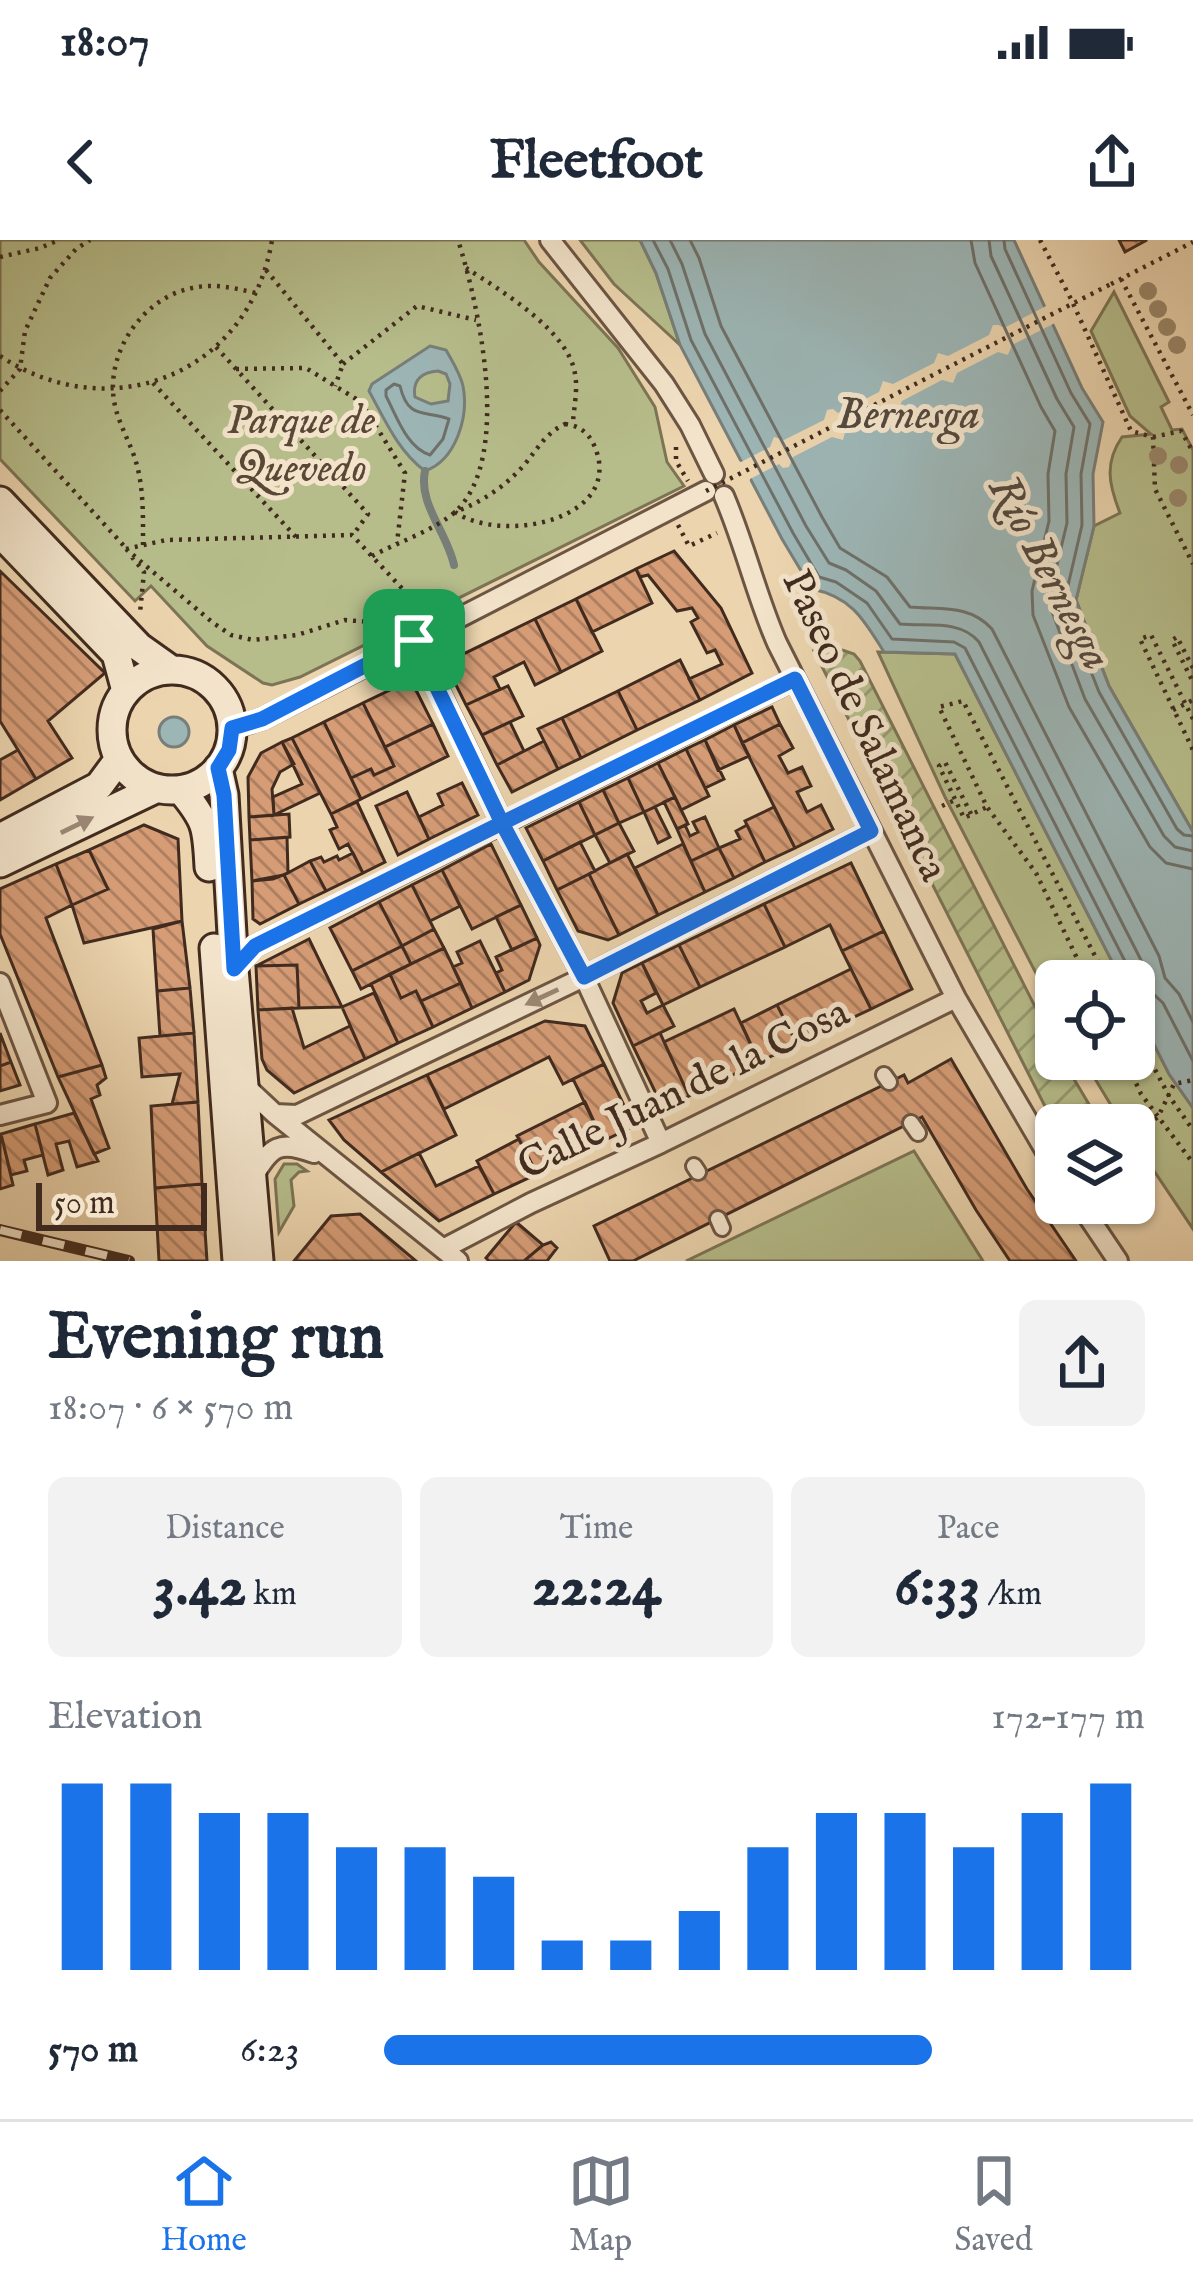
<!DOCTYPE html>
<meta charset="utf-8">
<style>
:root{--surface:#fff;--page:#f2f2f3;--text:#1f2937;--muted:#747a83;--line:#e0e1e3;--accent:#1a73e8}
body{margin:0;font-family:"IM FELL English",serif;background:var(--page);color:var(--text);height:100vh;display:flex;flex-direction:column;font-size:45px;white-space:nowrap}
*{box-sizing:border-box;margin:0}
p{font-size:39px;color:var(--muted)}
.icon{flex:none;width:66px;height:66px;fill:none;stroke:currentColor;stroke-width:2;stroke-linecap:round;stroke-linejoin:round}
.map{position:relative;height:1021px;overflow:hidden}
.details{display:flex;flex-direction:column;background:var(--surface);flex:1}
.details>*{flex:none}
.controls{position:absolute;left:1035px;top:720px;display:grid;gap:24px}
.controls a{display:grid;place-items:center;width:120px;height:120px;border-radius:18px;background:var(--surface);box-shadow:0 3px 9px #0004;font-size:60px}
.scale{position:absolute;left:36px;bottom:30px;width:171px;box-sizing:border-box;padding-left:12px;border:6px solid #412b1f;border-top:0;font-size:33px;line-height:42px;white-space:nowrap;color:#412b1f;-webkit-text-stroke:9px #f2e3ca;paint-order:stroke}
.pin{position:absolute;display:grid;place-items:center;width:102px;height:102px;color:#fff;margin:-51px;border-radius:24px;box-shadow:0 6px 18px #0006}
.round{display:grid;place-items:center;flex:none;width:126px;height:126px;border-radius:18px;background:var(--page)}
.overview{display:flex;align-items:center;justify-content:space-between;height:204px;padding:0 48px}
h1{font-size:66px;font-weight:800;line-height:90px}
.metrics{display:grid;grid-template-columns:repeat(3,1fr);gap:18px;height:204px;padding:12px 48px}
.metrics div{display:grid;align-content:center;border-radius:18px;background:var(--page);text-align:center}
.metrics b{font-size:60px;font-weight:800}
.metrics small{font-size:33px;font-weight:400}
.metrics p{font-size:33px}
.chart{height:336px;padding:24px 48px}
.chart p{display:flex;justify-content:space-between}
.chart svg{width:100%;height:216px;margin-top:12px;stroke:var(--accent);stroke-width:6}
ul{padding:0 48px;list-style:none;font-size:39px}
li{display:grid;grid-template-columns:192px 144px 1fr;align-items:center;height:90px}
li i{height:30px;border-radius:15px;background:var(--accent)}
.status{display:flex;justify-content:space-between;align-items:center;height:84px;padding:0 60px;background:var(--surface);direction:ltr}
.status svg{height:33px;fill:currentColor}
header{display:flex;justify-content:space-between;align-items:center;height:156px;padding:0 48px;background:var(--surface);font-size:54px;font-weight:800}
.tab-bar{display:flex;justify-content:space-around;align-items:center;height:168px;border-top:3px solid var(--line);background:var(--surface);font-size:33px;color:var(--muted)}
.tab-bar a{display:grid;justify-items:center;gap:6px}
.tab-bar .on{color:var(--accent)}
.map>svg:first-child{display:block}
.grass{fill:url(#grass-tufts);stroke:#7c7455;stroke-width:3}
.park{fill:#b6bd8b;stroke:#7c7455;stroke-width:3}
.garden{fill:url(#garden-furrows);stroke:#7c7455;stroke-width:3}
.water{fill:#9cb5b5;stroke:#787e79;stroke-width:3;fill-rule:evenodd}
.pier{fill:#ebd4ae}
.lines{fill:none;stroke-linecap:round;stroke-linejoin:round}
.shore{stroke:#6e706a;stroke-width:3}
.stream{stroke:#787e79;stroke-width:8}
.building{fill:url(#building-back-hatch);stroke:#412b1f;stroke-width:3}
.pedestrian-casing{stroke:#6c5543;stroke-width:20}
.minor-casing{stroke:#6c5543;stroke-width:24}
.secondary-casing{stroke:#412b1f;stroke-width:33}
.path{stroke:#412b1f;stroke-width:4.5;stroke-dasharray:3 6;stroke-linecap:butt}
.pedestrian{stroke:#f2e3ca;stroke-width:14}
.minor{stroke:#f2e3ca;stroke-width:18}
.secondary{stroke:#f2e3ca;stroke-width:27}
.rail-casing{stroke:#412b1f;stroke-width:12}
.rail{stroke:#f2e3ca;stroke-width:8;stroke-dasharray:22;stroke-linecap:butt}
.path-bridge{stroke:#412b1f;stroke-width:4.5;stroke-dasharray:3 6;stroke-linecap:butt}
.tree{fill:#9a876b}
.oneway{fill:#9a8774}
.route-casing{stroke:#fff;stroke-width:24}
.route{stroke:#1a73e8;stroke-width:15}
.labels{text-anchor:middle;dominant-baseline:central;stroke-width:10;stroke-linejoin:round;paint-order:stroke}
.park-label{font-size:42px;font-style:italic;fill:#584835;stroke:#f2e3ca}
.street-label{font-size:42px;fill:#412b1f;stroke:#f2e3ca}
.water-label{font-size:45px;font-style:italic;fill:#53473d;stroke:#f2e3ca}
</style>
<div class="status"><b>18:07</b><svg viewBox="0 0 49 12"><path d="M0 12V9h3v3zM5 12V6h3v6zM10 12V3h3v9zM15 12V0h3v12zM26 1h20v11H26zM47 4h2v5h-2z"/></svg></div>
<header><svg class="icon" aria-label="back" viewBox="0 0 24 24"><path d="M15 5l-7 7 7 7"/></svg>Fleetfoot<svg class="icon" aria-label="share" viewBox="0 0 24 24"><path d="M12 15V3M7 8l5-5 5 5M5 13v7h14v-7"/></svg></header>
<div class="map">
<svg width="1193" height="1021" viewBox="0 0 1193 1021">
<defs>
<pattern id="grass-tufts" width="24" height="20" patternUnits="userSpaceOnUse" patternTransform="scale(3)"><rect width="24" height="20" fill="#b6bd8b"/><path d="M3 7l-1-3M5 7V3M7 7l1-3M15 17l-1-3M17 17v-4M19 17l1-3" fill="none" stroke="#969a71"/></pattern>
<pattern id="garden-furrows" width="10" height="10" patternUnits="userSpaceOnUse" patternTransform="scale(3)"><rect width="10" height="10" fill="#b6bd8b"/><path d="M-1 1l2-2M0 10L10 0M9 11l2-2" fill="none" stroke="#969a71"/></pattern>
<pattern id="building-back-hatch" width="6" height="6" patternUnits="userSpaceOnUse" patternTransform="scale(3)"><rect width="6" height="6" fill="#d59c76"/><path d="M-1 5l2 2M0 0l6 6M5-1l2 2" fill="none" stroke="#ae7f60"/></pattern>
</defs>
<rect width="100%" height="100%" fill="#ebd4ae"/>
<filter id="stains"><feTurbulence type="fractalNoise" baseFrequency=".00167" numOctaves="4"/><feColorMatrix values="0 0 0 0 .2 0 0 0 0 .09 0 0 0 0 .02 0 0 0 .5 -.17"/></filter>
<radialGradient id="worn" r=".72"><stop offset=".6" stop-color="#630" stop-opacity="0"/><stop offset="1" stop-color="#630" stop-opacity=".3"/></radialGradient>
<path class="grass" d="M284,924h13l10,7 -8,1 -8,8 3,26 -15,26 -4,-53z"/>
<path class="park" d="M0,0h524l15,22 79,86 37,59 12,55 17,24 -384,191 -28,8 -9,-2 -56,-37 -56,-60 -16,15 -135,-142z
M580,0h60l16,33 24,72 -66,-61z
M1114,52l55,110 -8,5 11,23 10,-1 11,21v382l-84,-146 -33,-86 18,-74 26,-13c-11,-28 -16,-50 2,-76l29,-3 -21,-18 -39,-85z
M878,412l77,2 167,327h-66v31l-111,-215z
M1134,765l35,69 24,34v121l-59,-88v-16h-11l-40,-66h51z
M914,911l69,110h-297z"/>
<path class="garden" d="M842,410l12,4 6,7 196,387v11h6l28,47c-5,17 -19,19 -34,19v3l-242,-477z"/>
<path class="water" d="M640,0h374l68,148 21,34 -10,52 1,52 -18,74 33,86 84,146v276l-24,-34 -35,-69v-24h-12l-167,-327 -71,-2c-20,-32 -32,-55 -72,-63l-30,-50 -102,-194 -24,-72z
M430,106l16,4c6,11 14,23 17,36 6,31 -7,74 -38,85 -27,-20 -40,-51 -56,-80l3,-7zM438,131l8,3 4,10 -2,17 -17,3 -16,-7c-3,-17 7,-25 23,-26z
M159 492a15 15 0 1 1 30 0a15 15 0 1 1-30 0Z"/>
<path class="pier" d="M1048,60l11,24 -2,-2 -45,23 -4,10 -10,-3 -41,21 -4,10 -11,-3 -40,21 -4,10 -10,-3 -42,21 -3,11 -11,-3 -39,20 -4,10 -6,1 -4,-4 -29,15 -2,8 -14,-28 7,3 29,-15 4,-10 10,3 40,-20 3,-10 6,-1 5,4 41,-21 4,-11 10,3 41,-21 4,-10 10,3 41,-21 4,-10h6l5,3 44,-23z"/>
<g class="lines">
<path class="shore" d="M653,0l15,29 23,71 102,193 26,44 17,5 31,21 25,36 62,3 11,6 165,323 1,10
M670,0l12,24 23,70 101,192 23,37 17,7 30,21 24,33c27,3 60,-5 79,18l164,322 4,24 16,15 30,58
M690,0l9,18 22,68 101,191 18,31 47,29 23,30c31,3 59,-3 82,22l167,327 6,22 14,16 14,28
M971,0l4,23 66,144 14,24 -7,43 1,47 -17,70 1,24 36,92 81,140 16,16 27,6
M989,0l2,16 66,143 17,28 -8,47 1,49 -17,71 1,15 34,90 79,137 11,11 18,4
M1004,0l1,9 66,144 19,31 -9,50 1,51 -18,78 35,89 78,137 7,6 9,1
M394,144l6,2c8,34 24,24 49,33l-6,20 -13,16c-23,-7 -33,-38 -44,-59v-6z"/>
<path class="stream" d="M425,231c-7,33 22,61 29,94"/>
</g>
<path class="building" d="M1119,0h28l-22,12z
M674,311l47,57 31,65 -52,27 -11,-21 33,-15 -7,-14 -8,3 -16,-31 7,-4 -6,-10 -15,3 -29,-36 -8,2 -4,-8z
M636,329l16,34 -60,29 -16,-33z
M0,331l105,102 -57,48 24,37 -36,21 -36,-58z
M576,359l26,52 -41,21 -26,-53z
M535,379l26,53 -26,13 -11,-23 -30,15 6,12 -34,16 -21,-42z
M680,420l20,40 -63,30 -19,-39z
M411,440l22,44 -48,23 -22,-44z
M508,446l15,30 -41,19 -16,-30z
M618,451l19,39 -56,28 -19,-40z
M363,463l31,63 -20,9 -3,-6 -20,9 -27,-56z
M772,467l8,17 -38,19 -8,-18z
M562,478l19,40 -23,11 -20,-40z
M324,482l37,77 -30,15 -39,-76z
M510,482l14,29 -27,14 -15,-30z
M433,484l15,32 -87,43 -10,-21 20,-9 3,6 20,-9 -9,-19z
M780,484l13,24 -14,8 9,17 14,-6 9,19 -14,6 10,20 14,-7 12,24 -38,19 -53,-105z
M734,485l15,31 -31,14 -13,-30z
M292,498l28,55 -46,22 -1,-18 29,-13 -20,-42z
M705,500l19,39 -19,9 -19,-39z
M544,501l14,28 -46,23 -15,-27z
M282,502l12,22 -14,8 -8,17 2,26 -25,2 -1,-40 13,-24z
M686,509l23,47 -28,14 -23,-47z
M18,510l18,29 -36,21v-40z
M658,523l17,34 -31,15 -16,-34z
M628,538l16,34 -25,11 -16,-33z
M462,543l16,32 -49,24 -10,-22 24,-12 -5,-11z
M603,550l16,33 -24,12 -16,-33z
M407,552l22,47 -31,16 -22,-49z
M675,557l13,27 -11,5 -13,-27z
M357,562l28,60 -22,11 -15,-29 -9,5 -9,-19 7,-3 -6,-13z
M579,562l16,33 -52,26 -17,-33z
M655,567l15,30 -12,6 -14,-31z
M774,567l21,41 -30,14 -20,-41z
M289,574l1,23 -40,3 -1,-23z
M705,577l14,31 -28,13 -14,-32 8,-4 5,11 8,-4 -5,-10z
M619,583l15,28 -24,12 -15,-28z
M144,585l34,14 4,82 -98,22 -12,-38 36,-16 -19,-39z
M747,585l18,37 -31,16 -15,-30 21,-9 -4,-8z
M287,597l1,36 -15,6 -21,2 -2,-41z
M580,602l15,29 -38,19 -14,-29z
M491,604l30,61 -49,24 -30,-59z
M683,604l22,48 -47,23 -23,-47z
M719,608l15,30 -29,14 -14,-31z
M89,610l19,39 -36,16 -16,-41z
M353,613l10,20 -37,18 -16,-30 11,-4 3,5 13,-6 2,4z
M627,614l31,61 -39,20 -30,-61z
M310,621l16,30 -27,13 -15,-29z
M851,623l33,68 -42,20 -12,-26 -45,22 -21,-43z
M56,624l16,41 -26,13 56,147 -44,12 -58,-143v-45z
M442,630l18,36 -30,15 -18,-36z
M589,634l30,61 -11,5 -30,-9 -21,-41z
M284,635l15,29 -39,20 -7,-5 -1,-38z
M412,645l22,44 -32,17 -23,-44z
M379,662l23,44 -50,25 -22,-43z
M764,664l21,43 -85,40 -21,-42z
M521,665l16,33 -25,12 -16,-33z
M182,681l8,67 -33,3 -4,-62z
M434,689l10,19 -33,16 -9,-18z
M884,691l28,58 -41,20 -29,-58z
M537,698l3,7 -11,35 -24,12 -9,-19 6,-3 -6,-13z
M309,699l33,68 -43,1 -2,-43 -41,1z
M480,701l25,51 -33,16 -19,-41 9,-4 -5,-11z
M679,705l21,42 -37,18 -21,-42z
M402,706l9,18 -50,25 -9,-18z
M444,708l17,35 -40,18 -5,-10 -15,7 -11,-24z
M642,723l14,30 -15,8 6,12 16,-8 11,21 -41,20 -20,-43 9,-30z
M297,725l2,43 -41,2 -2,-44z
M851,729l20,40 -74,35 -20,-39z
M390,734l11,24 15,-7 17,36 -35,16 -27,-59z
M461,743l11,25 -39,19 -12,-26z
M190,748l4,45 -34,3 -3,-45z
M374,753l24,50 -33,16 -23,-52z
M777,765l20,39 -38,18 -18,-39z
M292,768l12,40 46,-22 15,33 -71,34 -27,-23 -5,-11 -4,-49z
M734,769l25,53 -70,34 -25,-54z
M545,781l40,5 19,38 -41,20 -14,-27 -105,52 -17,-34z
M0,793l11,29 -11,4z
M194,793l4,69 -26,2 8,-30 -38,3 -3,-39z
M660,793l29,63 -26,12 -30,-62z
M951,819l76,130 49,72h-66l-34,-51 -54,-93 -289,144h-23l-16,-35 310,-151 4,8z
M11,822l9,23 -20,6v-25z
M604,824l30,62 -31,15 -30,-62z
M102,825l4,13 -9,7 3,10 -9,4 18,49 -15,6 -36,-77z
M427,835l29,60 -75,37 -37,-32 -15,-20z
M198,862l4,82 -47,4 -4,-82z
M585,862l18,39 -66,33 -20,-38z
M74,873l24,48 -21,6 -8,-26 -13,3 7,26 -15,5 -13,-51z
M35,884l8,31 -19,5 3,11 -16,4 -10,-41z
M1,894l12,51 -13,4v-55z
M519,899l18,35 -43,20 -17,-33z
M419,913l17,33 43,-20 15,28 -55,27 -58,-49z
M202,944l5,77h-48l-4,-73z
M360,974l56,47h-122l37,-45z
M516,982l27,23 -19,16h-35l-3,-3z
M551,1002l6,6 -10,13h-23l19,-16z"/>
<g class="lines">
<defs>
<path id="pedestrian" d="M884,835l5,7
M911,883l7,10
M694,926l4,6
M718,979l4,9"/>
<path id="minor" d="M550,0l114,144 26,41 24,49
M724,256c21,49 32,99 53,147l179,355 100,171
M439,451l63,132 82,154 77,166
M233,488l29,-9 444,-228
M234,729l21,-23 540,-267
M0,743l47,120 -47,12
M244,845l31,29 183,147
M275,874l22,1 287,-138 287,-146
M253,937c18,-31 26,-37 61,-24
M1079,963l39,58
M443,1009l88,-46 130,-60 295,-145"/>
<path id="secondary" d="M0,261l139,146 31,22
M0,293l116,121 10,37
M112 490a60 60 0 1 1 120 0a60 60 0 1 1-120 0Z
M218,528l6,27 10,174 25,292
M181,550c26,31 26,38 28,77
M0,598l99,-52 20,-27
M0,623l155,-74
M214,708l23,313"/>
</defs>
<use href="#pedestrian" class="pedestrian-casing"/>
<use href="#minor" class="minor-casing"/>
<use href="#secondary" class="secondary-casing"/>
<path class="path" d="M1040,0l31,59 60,132 22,6 2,52 38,75
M0,17l40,-9 19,-8
M466,28c34,22 103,63 109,106 3,15 -1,33 -2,48
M266,30l77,94 -8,22
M1121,39l72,136
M1111,44l82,-42
M216,107l152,167 -15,21
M0,116c111,73 250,18 272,-116
M343,124l74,-58 59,14
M236,129l70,-1 55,34 44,71 -8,70
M153,143l143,154
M0,151l20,-22 5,-38 25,-53 26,-29 14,-9
M0,170l125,137
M565,184c13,1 23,8 29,21 33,74 -91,100 -139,67 27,-10 51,-26 70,-48 13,-16 21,-31 40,-40z
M1153,197l28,-6 12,21
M676,207v14l12,20
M678,285l11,21 28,-13
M143,305c0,-31 1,-63 -10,-92 -8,-21 -19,-39 -20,-62 -2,-46 33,-94 79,-103 22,-5 42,0 64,5
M126,309l40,-9 186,-5 75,80
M126,309l86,73 19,13 22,5 44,-5 48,-15 25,2 44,-6
M372,316c24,-13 63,-26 83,-44 58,-53 24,-206 3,-272
M132,317l12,15 -4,41
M1193,428l-16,-31 -5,3 21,42
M1173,470l20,-10
M1193,479l-42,-84 -11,4 53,111
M942,566l13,-6
M971,574l-26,-52 -6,4 25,52 23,-11
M1088,741l-52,-108 -49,-66 -48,-100 24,-6 145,280
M1134,790l35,66 24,34
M1125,819l16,35 52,69
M1090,885l28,-18 13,18
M1134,890l2,3 22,-16 16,-33 19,-4"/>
<use href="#pedestrian" class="pedestrian"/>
<use href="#minor" class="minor"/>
<use href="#secondary" class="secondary"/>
<defs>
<path id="rail" d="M0,990l129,31"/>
</defs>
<use href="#rail" class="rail-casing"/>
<use href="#rail" class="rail"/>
<path class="path-bridge" d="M706,251l405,-207"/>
</g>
<g class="tree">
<circle cx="1148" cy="51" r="9"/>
<circle cx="1158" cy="69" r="9"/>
<circle cx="1167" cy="87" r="9"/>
<circle cx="1177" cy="105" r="9"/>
<circle cx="1158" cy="216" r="9"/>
<circle cx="1179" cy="225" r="9"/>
<circle cx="1178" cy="258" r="9"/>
</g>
<defs><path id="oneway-solid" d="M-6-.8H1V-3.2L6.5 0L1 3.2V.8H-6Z" transform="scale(3)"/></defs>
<g class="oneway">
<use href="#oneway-solid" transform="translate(77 585) rotate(-26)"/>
<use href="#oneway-solid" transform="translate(542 757) rotate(155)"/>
</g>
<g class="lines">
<defs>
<path id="route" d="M414,400l-152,79 -30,9 -3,22 -11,18 6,27 10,174 21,-23 247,-123 82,154 287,-146 -76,-152 -293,144 -88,-183"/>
</defs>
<use href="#route" class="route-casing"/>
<use href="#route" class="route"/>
</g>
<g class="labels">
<g class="park-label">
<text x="301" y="181">Parque de<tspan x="301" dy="48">Quevedo</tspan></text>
</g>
<g class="street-label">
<text transform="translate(864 486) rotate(65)">Paseo de Salamanca</text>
<text transform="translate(684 850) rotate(-26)">Calle Juan de la Cosa</text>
</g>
<g class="water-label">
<text x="908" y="175">Bernesga</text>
<text transform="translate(1049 333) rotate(62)">Río Bernesga</text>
</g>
</g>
<rect width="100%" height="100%" filter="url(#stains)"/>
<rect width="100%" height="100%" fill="url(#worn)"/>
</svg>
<div class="controls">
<a><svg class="icon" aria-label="locate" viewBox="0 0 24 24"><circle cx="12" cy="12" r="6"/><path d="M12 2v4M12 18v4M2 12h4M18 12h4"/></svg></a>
<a><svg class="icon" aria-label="layers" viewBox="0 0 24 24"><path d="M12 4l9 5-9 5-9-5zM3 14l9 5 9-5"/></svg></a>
</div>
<div class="scale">50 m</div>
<div class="pin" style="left:414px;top:400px;background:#1e9e55"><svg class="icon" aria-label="arrive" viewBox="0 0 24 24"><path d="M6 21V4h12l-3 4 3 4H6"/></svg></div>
</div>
<section class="details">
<div class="overview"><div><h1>Evening run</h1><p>18:07 · 6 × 570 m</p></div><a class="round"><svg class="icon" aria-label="share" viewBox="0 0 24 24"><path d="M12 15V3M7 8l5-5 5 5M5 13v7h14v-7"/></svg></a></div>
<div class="metrics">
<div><p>Distance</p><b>3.42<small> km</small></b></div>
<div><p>Time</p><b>22:24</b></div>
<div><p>Pace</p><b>6:33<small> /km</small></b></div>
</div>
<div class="chart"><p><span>Elevation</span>172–177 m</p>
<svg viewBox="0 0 160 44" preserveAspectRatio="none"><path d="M5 44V6M15 44V6M25 44V12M35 44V12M45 44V19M55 44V19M65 44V25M75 44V38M85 44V38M95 44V32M105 44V19M115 44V12M125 44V12M135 44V19M145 44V12M155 44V6"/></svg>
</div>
<ul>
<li><b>570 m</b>6:23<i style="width:72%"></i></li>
</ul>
</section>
<nav class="tab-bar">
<a class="on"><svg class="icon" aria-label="home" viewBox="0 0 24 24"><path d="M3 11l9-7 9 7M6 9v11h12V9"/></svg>Home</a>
<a><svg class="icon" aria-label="map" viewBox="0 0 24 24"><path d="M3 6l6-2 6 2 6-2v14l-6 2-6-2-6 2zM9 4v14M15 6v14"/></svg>Map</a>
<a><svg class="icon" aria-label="saved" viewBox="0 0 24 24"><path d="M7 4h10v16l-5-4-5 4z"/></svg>Saved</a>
</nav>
